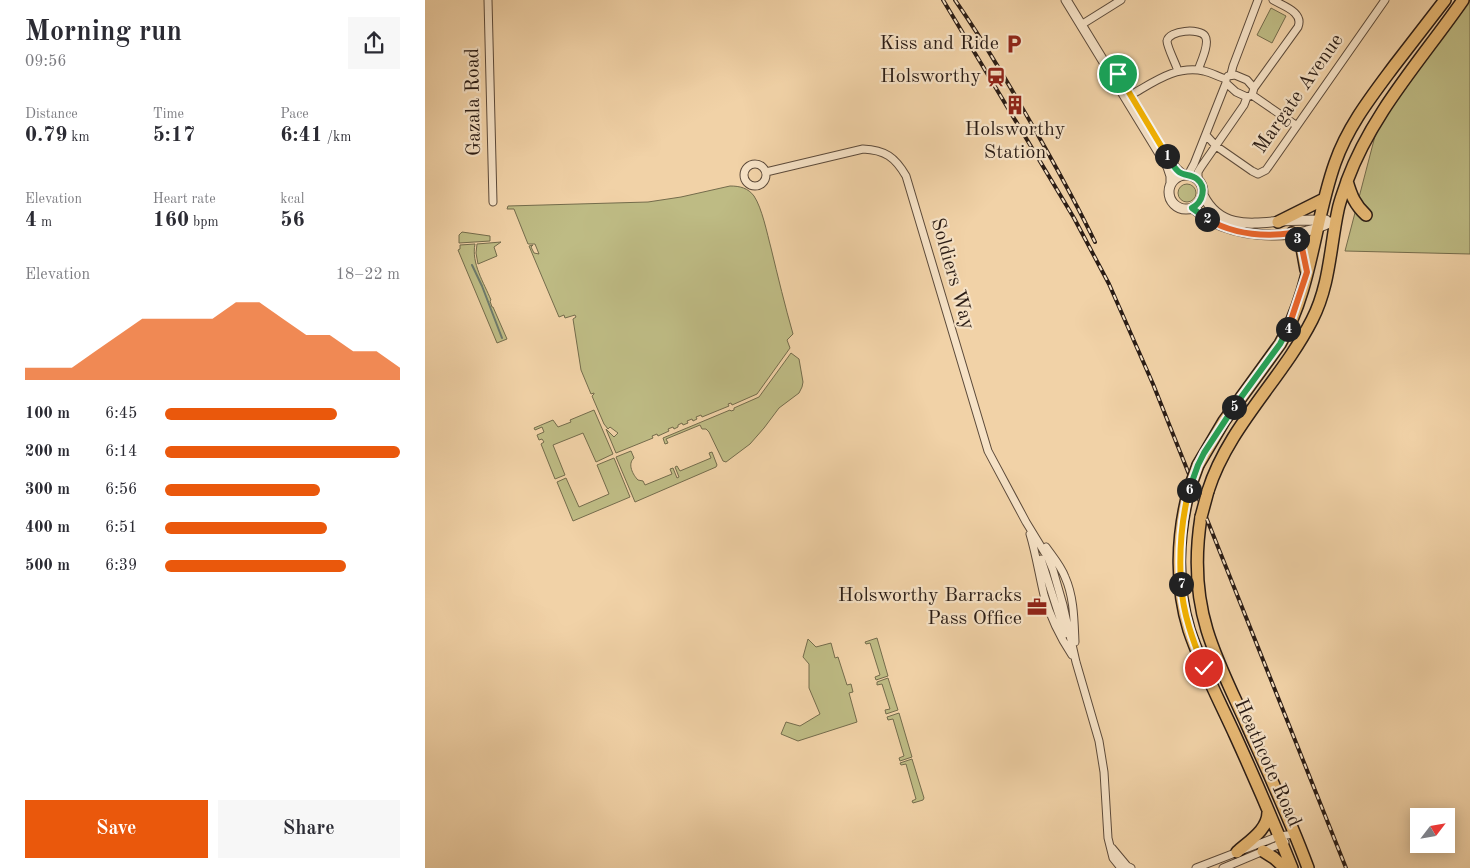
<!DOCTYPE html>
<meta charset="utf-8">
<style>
:root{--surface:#fff;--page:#f7f7f7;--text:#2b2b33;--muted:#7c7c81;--accent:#ea580c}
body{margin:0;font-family:"Old Standard TT",serif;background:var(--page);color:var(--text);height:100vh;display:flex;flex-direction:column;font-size:19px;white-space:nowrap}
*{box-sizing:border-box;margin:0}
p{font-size:16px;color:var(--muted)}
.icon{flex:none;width:28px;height:28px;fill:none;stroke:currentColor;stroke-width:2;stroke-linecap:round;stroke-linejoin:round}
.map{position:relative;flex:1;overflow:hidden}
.sheet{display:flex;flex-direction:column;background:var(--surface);width:425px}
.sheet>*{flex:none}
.needle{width:32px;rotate:59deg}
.controls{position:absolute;left:985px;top:808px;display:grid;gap:10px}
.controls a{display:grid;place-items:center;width:45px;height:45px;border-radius:0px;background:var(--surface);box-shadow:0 2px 12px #0003;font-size:25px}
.pin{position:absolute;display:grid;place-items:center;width:42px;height:42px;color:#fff;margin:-21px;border:2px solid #fff;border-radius:50%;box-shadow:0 1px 5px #0007}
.km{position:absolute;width:25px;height:25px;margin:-12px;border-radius:50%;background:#222;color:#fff;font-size:14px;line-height:25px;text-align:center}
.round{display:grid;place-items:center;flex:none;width:52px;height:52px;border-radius:0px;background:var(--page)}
.overview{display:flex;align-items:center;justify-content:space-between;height:85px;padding:0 25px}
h1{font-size:28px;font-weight:600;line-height:38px}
.stats{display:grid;grid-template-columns:repeat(3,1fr);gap:8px;height:85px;padding:5px 25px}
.stats div{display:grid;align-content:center}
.stats b{font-size:21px;font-weight:600}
.stats small{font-size:14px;font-weight:400}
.stats p{font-size:14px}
.chart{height:140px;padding:10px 25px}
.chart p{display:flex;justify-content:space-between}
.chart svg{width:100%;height:90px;margin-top:5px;fill:var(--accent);opacity:.7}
.action{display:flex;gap:10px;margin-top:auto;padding:10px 25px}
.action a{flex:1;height:58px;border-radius:0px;background:var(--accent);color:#fff;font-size:20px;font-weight:600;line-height:58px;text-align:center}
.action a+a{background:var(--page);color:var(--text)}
ul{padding:0 25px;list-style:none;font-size:16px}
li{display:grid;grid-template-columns:80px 60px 1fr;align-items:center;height:38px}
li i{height:12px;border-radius:6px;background:var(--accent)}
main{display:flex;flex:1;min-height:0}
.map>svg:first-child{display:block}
.green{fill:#bebb84;stroke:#746c4c}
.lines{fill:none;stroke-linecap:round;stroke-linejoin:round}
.stream{stroke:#6e7a6b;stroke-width:2}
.minor-casing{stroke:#5c4a3a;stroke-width:9}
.tertiary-casing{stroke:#5c4a3a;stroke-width:11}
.primary-casing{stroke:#2a1c15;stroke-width:14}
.minor{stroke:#f6e2c6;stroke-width:7}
.tertiary{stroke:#f6e2c6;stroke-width:9}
.primary{stroke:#e8b974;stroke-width:11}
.rail-casing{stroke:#2a1c15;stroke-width:4}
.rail{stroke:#f6e2c6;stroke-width:2;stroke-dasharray:5.5;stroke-linecap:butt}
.primary-bridge-casing{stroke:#2a1c15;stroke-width:14;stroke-linecap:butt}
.primary-bridge{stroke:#e8b974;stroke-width:11}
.split-1-casing{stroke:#fff;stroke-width:10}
.split-2-casing{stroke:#fff;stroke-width:10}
.split-3-casing{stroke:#fff;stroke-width:10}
.split-4-casing{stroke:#fff;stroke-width:10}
.split-5-casing{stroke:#fff;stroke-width:10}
.split-6-casing{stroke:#fff;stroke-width:10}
.split-7-casing{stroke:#fff;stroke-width:10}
.split-8-casing{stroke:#fff;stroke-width:10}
.split-1{stroke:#f5b400;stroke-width:6}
.split-2{stroke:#22a559;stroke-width:6}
.split-3{stroke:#f0652b;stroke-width:6}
.split-4{stroke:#f0652b;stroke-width:6}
.split-5{stroke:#22a559;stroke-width:6}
.split-6{stroke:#22a559;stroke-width:6}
.split-7{stroke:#f5b400;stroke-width:6}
.split-8{stroke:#f5b400;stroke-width:6}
.labels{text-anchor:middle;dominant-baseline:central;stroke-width:4.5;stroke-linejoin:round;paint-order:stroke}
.poi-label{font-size:20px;fill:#2a1c15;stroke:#f6e2c6;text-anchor:end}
.street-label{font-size:20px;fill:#2a1c15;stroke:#f6e2c6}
</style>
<main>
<section class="sheet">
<div class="overview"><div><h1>Morning run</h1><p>09:56</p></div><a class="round"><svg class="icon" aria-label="share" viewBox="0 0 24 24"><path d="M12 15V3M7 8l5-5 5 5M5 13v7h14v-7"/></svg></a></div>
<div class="stats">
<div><p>Distance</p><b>0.79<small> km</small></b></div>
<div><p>Time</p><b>5:17</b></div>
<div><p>Pace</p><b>6:41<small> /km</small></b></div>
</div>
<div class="stats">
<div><p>Elevation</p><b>4<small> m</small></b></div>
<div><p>Heart rate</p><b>160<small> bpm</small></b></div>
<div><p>kcal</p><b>56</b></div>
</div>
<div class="chart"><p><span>Elevation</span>18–22 m</p>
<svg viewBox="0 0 160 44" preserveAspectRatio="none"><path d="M0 44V38L10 38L20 38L30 30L40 22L50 14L60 14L70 14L80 14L90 6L100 6L110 14L120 22L130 22L140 30L150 30L160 38V44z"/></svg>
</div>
<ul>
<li><b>100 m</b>6:45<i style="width:73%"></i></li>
<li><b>200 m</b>6:14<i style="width:100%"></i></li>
<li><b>300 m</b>6:56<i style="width:66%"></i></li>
<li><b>400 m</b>6:51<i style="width:69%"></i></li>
<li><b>500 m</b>6:39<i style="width:77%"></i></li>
</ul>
<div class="action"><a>Save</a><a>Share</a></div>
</section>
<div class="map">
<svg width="1045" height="868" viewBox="0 0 1045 868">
<rect width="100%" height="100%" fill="#f1d2a7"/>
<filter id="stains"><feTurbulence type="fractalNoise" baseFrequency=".004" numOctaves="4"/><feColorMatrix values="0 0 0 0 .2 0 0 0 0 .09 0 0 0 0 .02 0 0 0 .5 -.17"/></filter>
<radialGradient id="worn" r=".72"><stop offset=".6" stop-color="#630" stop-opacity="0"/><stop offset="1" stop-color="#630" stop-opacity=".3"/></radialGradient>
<path class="green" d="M1035,0h10v254l-125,-3 35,-134z
M846,8l15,8 -14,27 -15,-8z
M753 193a9 9 0 1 1 18 0a9 9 0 1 1-18 0Z
M305,186c10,0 18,2 24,10 8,12 13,37 17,52 7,29 14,58 22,86l-6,6 3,8 -33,46 -25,11 -1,-2 -3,1 1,2 -27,11 -1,-2 -5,2 1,2 -4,2 -1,-2 -5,2 1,2 -5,2 -1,-2 -4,2v2l-4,2 -1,-2 -5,2 1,2 -11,5 -1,-2 -5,2 1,2 -37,15 -10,-24 8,8 4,-4 -8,-6 -2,2 -4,-5 -12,-28 2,-2v-1l-3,1 -10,-24 -8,-51 3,-2 -1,-2 -10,3 -1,-3 -5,2 -30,-71 4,-1 -2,2 3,6 5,1 -4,-10h-7l-14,-35h-7l1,-3 140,-4 33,-5z
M37,232l28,4v5l-31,2v-8z
M76,242l-7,5 3,9 -19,8 -2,-11 1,-9z
M50,244c-4,19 9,39 16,56l-1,1 2,6h1l14,32 -10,4 -39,-93 2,-1v-4z
M366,353l8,6 4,23 -1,5 -3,6 -20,15 -15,20 -14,16 -24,18 -3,-1 -14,-29 -3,-3h-4l-2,-4 -34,14 2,4 -3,1 -2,-6 67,-28 1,1 3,-1v-2l25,-11z
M169,410l19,44 -17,8 -13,-29 -30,12 12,30 -10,4 -14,-35 3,-2 -2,-3 -3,1 -2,-5 7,-3 -2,-5 -7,3 -1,-2 19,-8 5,7 13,-5 -1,-2z
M206,451l3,7c-7,6 -1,17 4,22l5,1 2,4 27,-11 -2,-5 3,-1 4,10 2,-1 -4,-10 2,-1 3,5 31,-13 -2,-5 3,-1 5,13 -1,2 -81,35 -19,-45z
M189,458l16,39 -57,24 -16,-39 9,-4 13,29 30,-13 -12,-29z
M452,638l11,38 -12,4 -1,-3 5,-2 -10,-32 -4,1 -1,-2z
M383,639l8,8 15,-4 4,15 3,-1 9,28 4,-1 2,8 -4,1 8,29 -59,19 -17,-7 5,-12 14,4 20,-12 -11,-26v-24l-6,-7z
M463,678l10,32 -12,4 -1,-4 5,-1 -8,-25 -5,1v-3z
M474,713l13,44 -12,4 -1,-3 5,-2 -11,-37 -5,1 -1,-3z
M487,759l12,39 -1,2 -10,3 -1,-2 4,-2 -10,-35 -5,1 -1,-2z"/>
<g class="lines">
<path class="stream" d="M47,265l10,21 20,52"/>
<defs>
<path id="minor" d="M63,0l5,202
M656,25l40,-25
M753,71c-2,-7 -11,-24 -11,-30 2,-11 33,-13 38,-5 5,7 -4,26 -7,34
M806,74l2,-8 25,-66
M829,88l44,-61c6,-15 -15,-21 -25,-27
M706,95c23,-13 45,-30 73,-24 8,2 15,6 22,8
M827,95l2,-7 -7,-8 -12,-5 -7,1 -2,3v4l10,9 11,5 5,-2 45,31
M781,135l10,11 36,25 6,3 8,-4 119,-170
M319 175a11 11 0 1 1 22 0a11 11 0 1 1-22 0Z
M341,172l97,-23c22,1 32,8 43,27l82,275 38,71 22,36 5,12 10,35 13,57 23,79 5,31 4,66 5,20 8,10
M763,175l6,-11 32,-81
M773,180v-8l3,-5 43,-62 3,-8
M605,534c6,20 9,40 14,61 6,21 16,42 28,60
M621,547c7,10 15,19 19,30 9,20 9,43 10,65
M616,559l24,75
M687,848l15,18 4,2
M771,868l83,-32 16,-2
M798,868l62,-26"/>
<path id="tertiary" d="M641,0l102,167 3,9v7
M745,160l6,9 7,6
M744 192a17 17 0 1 1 34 0a17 17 0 1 1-34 0Z
M778,195c17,34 47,29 79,26 15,-1 29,-1 44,-1
M767,208c6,4 12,9 19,13 27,14 67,18 96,10 10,-2 20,-7 29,-11"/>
<path id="primary" d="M922,181c4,14 8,24 19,34
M853,222l46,-23
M867,233l10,15 4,22
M773,465l26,-44 56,-77c32,-55 34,-122 55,-181 13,-37 36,-66 59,-97 17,-22 34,-44 51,-66
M764,490c-12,45 -14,95 0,140 12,36 30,70 46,105 20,44 39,88 57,133
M783,491c20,-64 74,-112 104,-171 18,-35 18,-73 26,-110 2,-10 6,-19 9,-29 25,-68 75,-122 116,-181
M776,517c-6,38 -5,77 6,113 10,33 26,64 40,95 21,47 43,94 61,143
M838,851l11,7 11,10
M812,852c12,-11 31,-22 31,-40"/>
</defs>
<use href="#minor" class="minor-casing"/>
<use href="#tertiary" class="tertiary-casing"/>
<use href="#primary" class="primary-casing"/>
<use href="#minor" class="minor"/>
<use href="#tertiary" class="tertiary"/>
<use href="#primary" class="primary"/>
<defs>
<path id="rail" d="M518,0l131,218 35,66 44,100 193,484
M530,0c32,46 60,95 88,144 18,32 36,65 52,98"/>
</defs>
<use href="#rail" class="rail-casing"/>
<use href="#rail" class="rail"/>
<defs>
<path id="primary-bridge" d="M764,490l9,-25
M776,517l7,-26"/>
</defs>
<use href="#primary-bridge" class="primary-bridge-casing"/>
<use href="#primary-bridge" class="primary-bridge"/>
</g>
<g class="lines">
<defs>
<path id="split-1" d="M693,74l49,82"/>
<path id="split-2" d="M742,156c4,5 6,11 12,16 5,4 12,2 18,7 10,8 6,23 -5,29l15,11"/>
<path id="split-3" d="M782,219c26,15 57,18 85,14l5,6"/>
<path id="split-4" d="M863,329l19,-57 -5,-24 -5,-9"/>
<path id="split-5" d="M809,407l46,-63 8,-15"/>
<path id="split-6" d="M764,490l9,-25 6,-12 30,-46"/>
<path id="split-7" d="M756,584c-2,-32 0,-62 8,-94"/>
<path id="split-8" d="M756,584c2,30 12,57 23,84"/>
</defs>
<use href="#split-1" class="split-1-casing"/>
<use href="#split-2" class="split-2-casing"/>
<use href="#split-3" class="split-3-casing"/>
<use href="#split-4" class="split-4-casing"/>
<use href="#split-5" class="split-5-casing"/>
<use href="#split-6" class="split-6-casing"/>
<use href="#split-7" class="split-7-casing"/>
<use href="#split-8" class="split-8-casing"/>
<use href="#split-1" class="split-1"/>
<use href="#split-2" class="split-2"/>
<use href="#split-3" class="split-3"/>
<use href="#split-4" class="split-4"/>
<use href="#split-5" class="split-5"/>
<use href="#split-6" class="split-6"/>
<use href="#split-7" class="split-7"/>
<use href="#split-8" class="split-8"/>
</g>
<defs>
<symbol id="parking-bare" viewBox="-9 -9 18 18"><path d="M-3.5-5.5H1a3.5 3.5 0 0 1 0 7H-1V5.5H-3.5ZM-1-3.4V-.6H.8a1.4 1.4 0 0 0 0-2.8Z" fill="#8f2418" stroke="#f6e2c6" stroke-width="2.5" paint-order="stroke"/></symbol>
<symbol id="station-bare" viewBox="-9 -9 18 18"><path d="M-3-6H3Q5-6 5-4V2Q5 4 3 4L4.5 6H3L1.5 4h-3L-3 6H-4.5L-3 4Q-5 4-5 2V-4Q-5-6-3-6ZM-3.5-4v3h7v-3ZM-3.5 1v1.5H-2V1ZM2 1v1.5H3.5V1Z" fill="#8f2418" stroke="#f6e2c6" stroke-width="2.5" paint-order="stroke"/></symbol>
<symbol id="building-bare" viewBox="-9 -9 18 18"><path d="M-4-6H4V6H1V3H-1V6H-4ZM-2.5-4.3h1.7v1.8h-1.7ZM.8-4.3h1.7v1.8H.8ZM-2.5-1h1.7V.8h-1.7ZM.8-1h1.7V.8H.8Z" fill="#8f2418" stroke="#f6e2c6" stroke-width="2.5" paint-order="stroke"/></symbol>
<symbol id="office-bare" viewBox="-9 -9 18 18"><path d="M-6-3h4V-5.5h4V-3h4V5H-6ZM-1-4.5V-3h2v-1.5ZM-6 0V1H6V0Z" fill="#8f2418" stroke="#f6e2c6" stroke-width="2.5" paint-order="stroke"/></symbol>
</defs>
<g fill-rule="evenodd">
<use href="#parking-bare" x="575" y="30" width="28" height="28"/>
<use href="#station-bare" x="557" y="63" width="28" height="28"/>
<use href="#building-bare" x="576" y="91" width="28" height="28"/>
<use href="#office-bare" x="598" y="593" width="28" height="28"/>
</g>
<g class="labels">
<g class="poi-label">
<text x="574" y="44">Kiss and Ride</text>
<text x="556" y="77">Holsworthy</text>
<text x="590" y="130" text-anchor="middle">Holsworthy<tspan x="590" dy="23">Station</tspan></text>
<text x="597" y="596">Holsworthy Barracks<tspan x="597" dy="23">Pass Office</tspan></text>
</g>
<g class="street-label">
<text transform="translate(874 94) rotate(-55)">Margate Avenue</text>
<text transform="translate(49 102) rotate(-91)">Gazala Road</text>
<text transform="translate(527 274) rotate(74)">Soldiers Way</text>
<text transform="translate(842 763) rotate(66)">Heathcote Road</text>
</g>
</g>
<rect width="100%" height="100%" filter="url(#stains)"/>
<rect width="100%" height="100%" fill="url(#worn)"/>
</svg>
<div class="controls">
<a><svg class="needle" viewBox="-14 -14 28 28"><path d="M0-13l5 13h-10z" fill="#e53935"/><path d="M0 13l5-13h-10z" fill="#7c7c81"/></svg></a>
</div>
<div class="pin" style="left:693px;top:74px;background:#1e9e55"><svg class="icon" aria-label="arrive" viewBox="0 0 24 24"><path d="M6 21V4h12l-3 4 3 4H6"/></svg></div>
<div class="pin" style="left:779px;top:668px;background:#d93025"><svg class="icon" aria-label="check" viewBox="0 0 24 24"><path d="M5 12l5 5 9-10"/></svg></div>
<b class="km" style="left:742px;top:156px">1</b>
<b class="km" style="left:782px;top:219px">2</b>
<b class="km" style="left:872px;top:239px">3</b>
<b class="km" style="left:863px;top:329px">4</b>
<b class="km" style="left:809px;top:407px">5</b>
<b class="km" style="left:764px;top:490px">6</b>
<b class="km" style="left:756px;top:584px">7</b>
</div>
</main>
